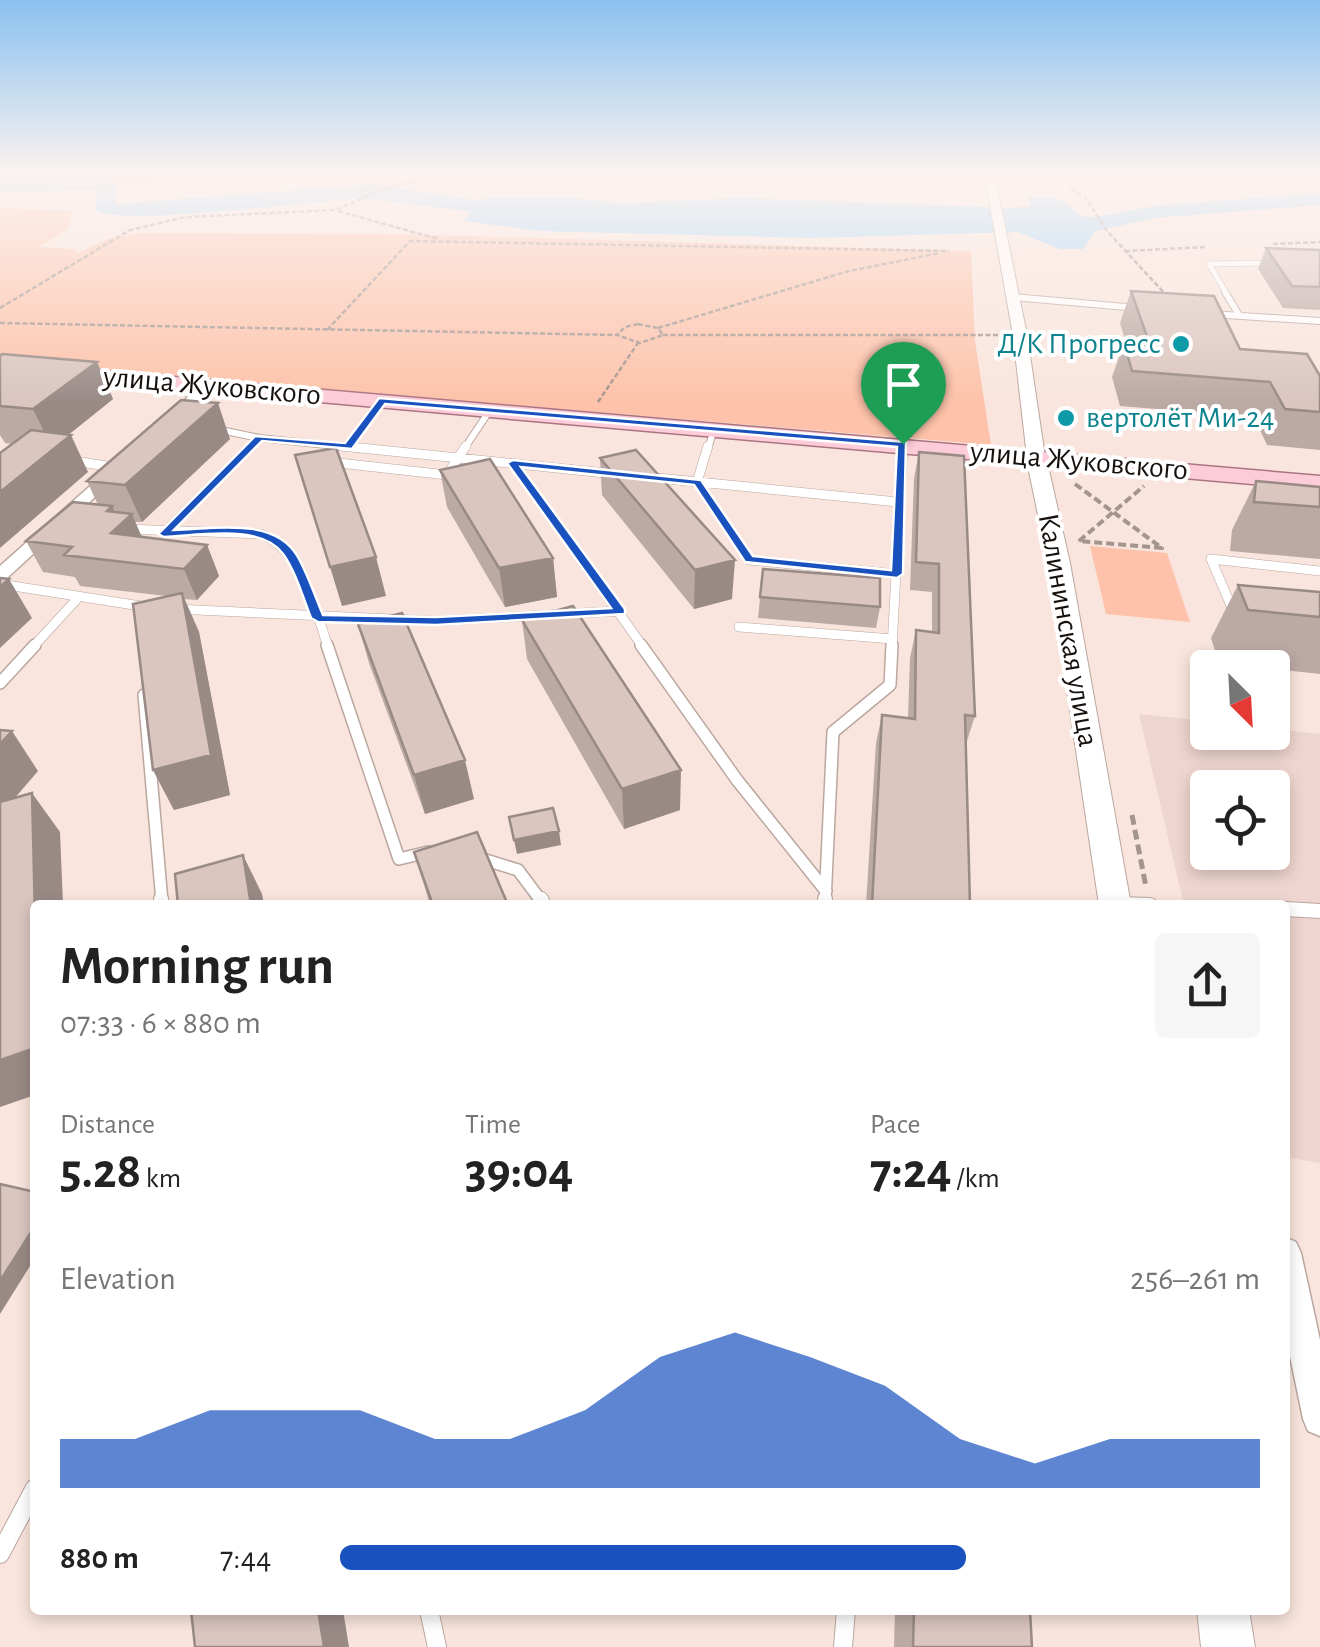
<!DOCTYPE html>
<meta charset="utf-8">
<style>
:root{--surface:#fff;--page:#f6f6f6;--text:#222;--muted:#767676;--accent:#1952be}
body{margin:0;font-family:"Alegreya Sans",sans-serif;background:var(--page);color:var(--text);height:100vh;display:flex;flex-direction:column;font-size:38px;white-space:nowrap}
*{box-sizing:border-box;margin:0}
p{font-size:32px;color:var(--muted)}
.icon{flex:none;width:55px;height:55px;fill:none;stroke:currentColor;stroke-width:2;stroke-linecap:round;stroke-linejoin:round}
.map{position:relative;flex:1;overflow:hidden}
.side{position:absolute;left:30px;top:900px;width:1260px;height:715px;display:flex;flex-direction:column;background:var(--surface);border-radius:10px;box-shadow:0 5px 15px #0003}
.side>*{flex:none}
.needle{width:65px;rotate:156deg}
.controls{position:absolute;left:1190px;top:650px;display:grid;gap:20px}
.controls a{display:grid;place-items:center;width:100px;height:100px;border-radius:10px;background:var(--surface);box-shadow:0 5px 15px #0003;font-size:50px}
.pin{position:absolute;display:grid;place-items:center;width:85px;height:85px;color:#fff;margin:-102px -42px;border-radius:50% 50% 50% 0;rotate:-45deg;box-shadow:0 0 10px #0007}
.pin .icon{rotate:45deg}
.round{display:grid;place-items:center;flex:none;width:105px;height:105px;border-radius:10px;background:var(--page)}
.summary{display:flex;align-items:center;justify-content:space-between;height:170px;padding:0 30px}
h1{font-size:55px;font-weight:700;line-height:75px}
.stats{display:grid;grid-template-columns:repeat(3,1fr);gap:15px;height:170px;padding:10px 30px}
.stats div{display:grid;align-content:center}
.stats b{font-size:50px;font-weight:700}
.stats small{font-size:28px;font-weight:400}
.stats p{font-size:28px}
.chart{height:280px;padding:20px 30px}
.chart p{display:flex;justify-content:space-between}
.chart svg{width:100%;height:180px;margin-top:10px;fill:var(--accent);opacity:.7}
ul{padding:0 30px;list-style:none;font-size:32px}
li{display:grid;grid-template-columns:160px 120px 1fr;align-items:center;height:75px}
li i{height:25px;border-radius:12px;background:var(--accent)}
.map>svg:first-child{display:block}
.education{fill:#efd5cf;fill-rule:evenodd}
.green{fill:#fdc2a9}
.water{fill:#9dd4fb}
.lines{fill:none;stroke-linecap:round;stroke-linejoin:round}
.river{fill:#9dd4fb;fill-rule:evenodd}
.service-far5-casing{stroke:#baa79f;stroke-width:6}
.service-far4-casing{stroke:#baa79f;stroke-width:8}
.service-far3-casing{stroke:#baa79f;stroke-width:10}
.service-far2-casing{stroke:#baa79f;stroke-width:14}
.service-far1-casing{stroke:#baa79f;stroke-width:16}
.service-casing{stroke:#baa79f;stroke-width:20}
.minor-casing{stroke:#baa79f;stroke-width:3}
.tertiary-casing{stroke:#baa79f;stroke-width:2}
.secondary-casing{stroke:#baa79f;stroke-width:2}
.primary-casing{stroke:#ab7481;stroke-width:3}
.path-far2{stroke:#a3948e;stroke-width:2.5;stroke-dasharray:5 2.5;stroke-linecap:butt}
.path-far1{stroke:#a3948e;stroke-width:4;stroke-dasharray:8 4;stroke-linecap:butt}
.path{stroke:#a3948e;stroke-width:5;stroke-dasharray:10 5;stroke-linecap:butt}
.service-far5{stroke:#fff;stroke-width:5}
.service-far4{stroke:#fff;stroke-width:6}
.service-far3{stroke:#fff;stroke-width:9}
.service-far2{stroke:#fff;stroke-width:11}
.service-far1{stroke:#fff;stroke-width:14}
.service{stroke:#fff;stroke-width:18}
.minor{fill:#fff;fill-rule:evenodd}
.tertiary{fill:#fff;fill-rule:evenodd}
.secondary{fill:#fff;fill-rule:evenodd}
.primary{fill:#fdccd9;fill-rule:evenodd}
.wall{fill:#bba9a4}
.shaded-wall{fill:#998a86}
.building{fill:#dac5bf;stroke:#998a86;stroke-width:2.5}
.route{fill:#1952be;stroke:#fff;stroke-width:2.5;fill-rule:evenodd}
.culture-dot{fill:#0f9aa8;stroke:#fff;stroke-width:4}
.labels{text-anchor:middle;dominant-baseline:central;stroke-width:8;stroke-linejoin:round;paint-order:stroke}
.far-culture-label{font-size:30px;fill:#0d838f;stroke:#fff;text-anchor:end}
.far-street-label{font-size:30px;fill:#17110e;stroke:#fff}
</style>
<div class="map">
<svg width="1320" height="1647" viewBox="0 0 1320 1647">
<rect width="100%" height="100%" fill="#f9e5dd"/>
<path class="education" d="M1139,714l68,7 1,11h64l1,-3 47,5v429l-35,-6v-252h-101zM1208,788h64v64h-64z"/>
<path class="green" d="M0,208l72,3 -3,17 -31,19 36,2 4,4 30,-14 30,-6 259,1 574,17 4,90 16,104 -991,-83z
M1090,546l77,7 23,69 -84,-8z"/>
<path class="water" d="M561,197l64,6 117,-5 269,10 20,-2 -3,-9c11,0 25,-1 35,4 12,7 12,16 28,18l6,10 -14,20h-23l-43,-17 -205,6 -272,-7 -77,-10 22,-23z"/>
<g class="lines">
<path class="river" d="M106,178l10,6 1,20 257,-20 100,16 68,1 11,6c-23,22 -165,-12 -205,-8 -37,3 -234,28 -252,11v-20l-96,3v-12z
M1320,193v12l-166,13 -58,13 -66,-2 -11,-7 11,-7 66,2 58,-11z"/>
<defs>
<path id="service-far5" d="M1227,294l-18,-30 67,-1"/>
<path id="service-far4" d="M1225,292l14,23
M1012,297l125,11
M1211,314l109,7
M216,429l43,9 107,11
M348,447l34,-46
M248,449l11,-11
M464,449l26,-39
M708,449l6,-20
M903,449v-4"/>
<path id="service-far3" d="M341,446l274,28
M708,446l-11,36 52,78 148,14
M69,460l49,8
M330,462l117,13 19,-29
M513,463l130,184
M648,477l250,25
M125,529l136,5c41,16 54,74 67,113
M164,533l87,-87
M0,584l147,23
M175,609l261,12 184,-10
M1235,615l-24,-56 109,12
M739,627l154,12
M33,647l44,-48
M892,647l11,-201"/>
<path id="service-far2" d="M327,645l72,214 29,-7
M641,645l96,135 89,111
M0,683l35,-38
M144,695l18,207
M476,857l42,13 24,32
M825,902l8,-170 57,-47 2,-40"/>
<path id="service-far1" d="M161,899l1,6
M541,899l3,6
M1119,904l31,1
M825,905v-6
M1285,909l35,2"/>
<path id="service" d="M0,1554l35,-66
M429,1610l8,37
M843,1647l3,-37"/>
<path id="minor" d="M828,173h276l-114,7z
M203,383l12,3 -41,39h-10v-6z
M107,471l13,3 -114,105 -6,1v-14z
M1285,1237l11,5 5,11 19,87v96l-12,-5 -5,-12 -18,-87z"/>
<path id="tertiary" d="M990,174l5,3 32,158 18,122 -9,5 -9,-5 -14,-122 -28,-158z"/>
<path id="secondary" d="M1036,451l10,6 24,106 61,342h-32l-51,-342 -22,-106z
M1197,1610h52l6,37h-54z"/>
<path id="primary" d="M0,362l1320,114v14l-1320,-116z"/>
</defs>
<use href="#service-far5" class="service-far5-casing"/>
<use href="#service-far4" class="service-far4-casing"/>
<use href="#service-far3" class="service-far3-casing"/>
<use href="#service-far2" class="service-far2-casing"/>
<use href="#service-far1" class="service-far1-casing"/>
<use href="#service" class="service-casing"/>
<use href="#minor" class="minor-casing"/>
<use href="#tertiary" class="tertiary-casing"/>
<use href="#secondary" class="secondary-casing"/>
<use href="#primary" class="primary-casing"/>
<path class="path-far2" d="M1070,189l16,9 21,33 62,67
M338,211l100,28
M1273,244l47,-2
M1125,251l82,-4
M0,308l130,-78 56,-13 149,-7 54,-23 67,-14
M0,323l617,12
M638,324l20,4 5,7 -23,8 -23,-8 8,-8z
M658,328l191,-57 91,-18
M327,330l83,-89 539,10
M663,335h337
M598,402l40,-59"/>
<path class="path-far1" d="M1075,484l87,64 -84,-7
M1079,541l65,-55"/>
<path class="path" d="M1132,815l14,72"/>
<use href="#service-far5" class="service-far5"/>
<use href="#service-far4" class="service-far4"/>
<use href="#service-far3" class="service-far3"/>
<use href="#service-far2" class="service-far2"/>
<use href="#service-far1" class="service-far1"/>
<use href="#service" class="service"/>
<use href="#minor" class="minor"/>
<use href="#tertiary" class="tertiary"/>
<use href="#secondary" class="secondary"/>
<use href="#primary" class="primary"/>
</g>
<path class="wall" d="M0,173h397l-6,5 -226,-5 -19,9 -146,-2z
M1266,248l54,2v60l-37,-2 -25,-39z
M1131,291l109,58 80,27v74l-53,-5 -13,-28 -134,-11 -8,-29 12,-34h2l-6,-20z
M0,356l97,6 16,37 -45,36 20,37 -76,-28 -7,-1 -5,-8z
M230,439l-88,83h-7l7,15 65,8 12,31 -22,24 -13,-1 15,33 31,163 -56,15 -21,-40 13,-174 -86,-10 -5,-9 -32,-5 -17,-31 72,-36 -11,-24z
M919,452l56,264 -9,28 4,161h-104l10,-162 6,-28 26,3 2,-60 6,-28 16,2v-40l-22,-2 4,-112z
M600,458l132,141 -38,10 -92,-114z
M440,470l113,88 4,39 -52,10 -58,-100z
M1256,481l64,6v72l-90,-8 2,-21z
M763,569l117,38 -4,21 -118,-10z
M1238,585l82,7v82l-101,-11 -8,-25z
M522,620l158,190 -56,19 -97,-170z
M358,624l116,175 -49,15 -56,-151z
M414,852l94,53h-78z
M895,1610h135l2,37h-138z"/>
<path class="shaded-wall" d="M153,173h12l-19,9 -2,-5z
M97,362l16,37 -61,49 -19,-39z
M218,403l12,36 -88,83 -17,-37z
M71,435l17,37 -88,76v-56z
M112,506l8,18 12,-10 13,31 -34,-12 -4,-22z
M207,545l12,31 -22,24 -13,-31z
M376,557l10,39 -44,10 -12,-39z
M553,558l4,39 -52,10 -6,-39z
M735,560l-3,39 -38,10 1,-39z
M9,579l23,39 -32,30v-61z
M182,593l17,39 31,163 -56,15 -21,-40z
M12,731l26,40 -36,42 -2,-3v-66z
M465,760l9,39 -49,15 -11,-39z
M681,770l-1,40 -56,19 -2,-40z
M32,793l28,39 3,73h-28z
M559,831l2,14 -44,9 -3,-14z
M243,855l19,39 2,11h-13z
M35,1048v47l-35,12v-47z
M35,1226v32l-35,56v-33z
M318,1610h25l6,37h-25z"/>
<path class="building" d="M0,173h153l-9,4 -144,-2z
M1266,248l54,2v37l-28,-1z
M1131,291l83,5 26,53 67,5 13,22v36l-35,-3 -15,-27 -138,-11 -8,-28 26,2z
M2,354l95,8 -64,47 -33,-3v-50z
M181,400l37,3 -93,82 -38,-4z
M31,430l40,5 -71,57v-39z
M336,448l40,109 -46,10 -35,-112z
M636,450l99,110 -40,10 -95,-112z
M919,452l45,4 11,260 -10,-1 5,190h-98l10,-190 33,4 1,-89 23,3v-69l-23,-2z
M490,459l63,99 -54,10 -59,-98z
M1256,481l64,6v20l-66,-5z
M73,502l39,4 -5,5 25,3 -21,19 96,12 -23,24 -120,-14 8,-8 -46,-6z
M763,569l117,9v29l-120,-10z
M0,578l9,1 -9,8z
M1238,585l82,7v25l-72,-7z
M182,593l29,162 -58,15 -20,-166z
M573,606l108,164 -59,19 -100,-169z
M402,613l63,147 -51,15 -56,-151z
M0,730l12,1 -12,13z
M32,793l3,124v131l-35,12v-258z
M553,808l6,23 -45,9 -5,-23z
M477,832l31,73h-75l-19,-53z
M243,855l8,50h-73l-3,-31z
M0,1184l35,8v34l-35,55z
M191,1610h127l6,37h-129z
M914,1610h116l2,37h-119z"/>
<linearGradient id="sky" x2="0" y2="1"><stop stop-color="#8ac1f0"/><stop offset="0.43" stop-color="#fcf3f0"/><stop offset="1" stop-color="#fcf3f0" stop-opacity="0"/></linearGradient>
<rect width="1320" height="404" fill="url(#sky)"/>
<path class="route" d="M379,398l527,44 -3,132 -6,4 -152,-16 -51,-77 -173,-18 104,142v5l-189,11 -118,-3 -7,-4c-8,-20 -15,-46 -28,-64 -22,-31 -86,-18 -119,-17l-6,-3 97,-98 90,7zM385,404l512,43 -6,123 -138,-14 -52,-76 -188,-20 -6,3 104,145 -175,9 -113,-2c-8,-19 -15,-40 -25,-58 -23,-41 -85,-28 -124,-27l88,-89 90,8z"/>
<g class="culture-dot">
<circle cx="1181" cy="344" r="10"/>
<circle cx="1066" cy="418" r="10"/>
</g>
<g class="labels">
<g class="far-culture-label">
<text x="1161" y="344">Д/К Прогресс</text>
<text x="1086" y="418" text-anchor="start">вертолёт Ми-24</text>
</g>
<g class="far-street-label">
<text transform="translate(212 386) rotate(5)">улица Жуковского</text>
<text transform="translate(1079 461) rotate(5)">улица Жуковского</text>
<text transform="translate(1068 630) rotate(80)">Калининская улица</text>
</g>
</g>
</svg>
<div class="controls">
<a><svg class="needle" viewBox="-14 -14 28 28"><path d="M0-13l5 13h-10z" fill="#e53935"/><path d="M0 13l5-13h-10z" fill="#767676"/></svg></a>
<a><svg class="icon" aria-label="locate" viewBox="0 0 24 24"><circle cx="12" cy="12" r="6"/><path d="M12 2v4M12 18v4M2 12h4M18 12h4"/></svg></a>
</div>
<div class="pin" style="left:903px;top:444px;background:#1e9e55"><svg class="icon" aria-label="arrive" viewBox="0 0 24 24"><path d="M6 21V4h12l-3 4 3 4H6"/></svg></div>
<section class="side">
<div class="summary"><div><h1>Morning run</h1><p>07:33 · 6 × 880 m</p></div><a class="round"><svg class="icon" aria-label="share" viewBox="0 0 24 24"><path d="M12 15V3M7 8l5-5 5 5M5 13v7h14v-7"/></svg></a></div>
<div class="stats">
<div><p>Distance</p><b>5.28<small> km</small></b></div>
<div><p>Time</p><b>39:04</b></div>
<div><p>Pace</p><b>7:24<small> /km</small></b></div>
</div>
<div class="chart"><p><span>Elevation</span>256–261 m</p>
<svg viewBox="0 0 160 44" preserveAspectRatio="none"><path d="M0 44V32L10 32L20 25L30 25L40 25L50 32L60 32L70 25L80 12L90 6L100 12L110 19L120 32L130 38L140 32L150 32L160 32V44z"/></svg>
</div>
<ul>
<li><b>880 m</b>7:44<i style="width:68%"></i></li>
</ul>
</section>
</div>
